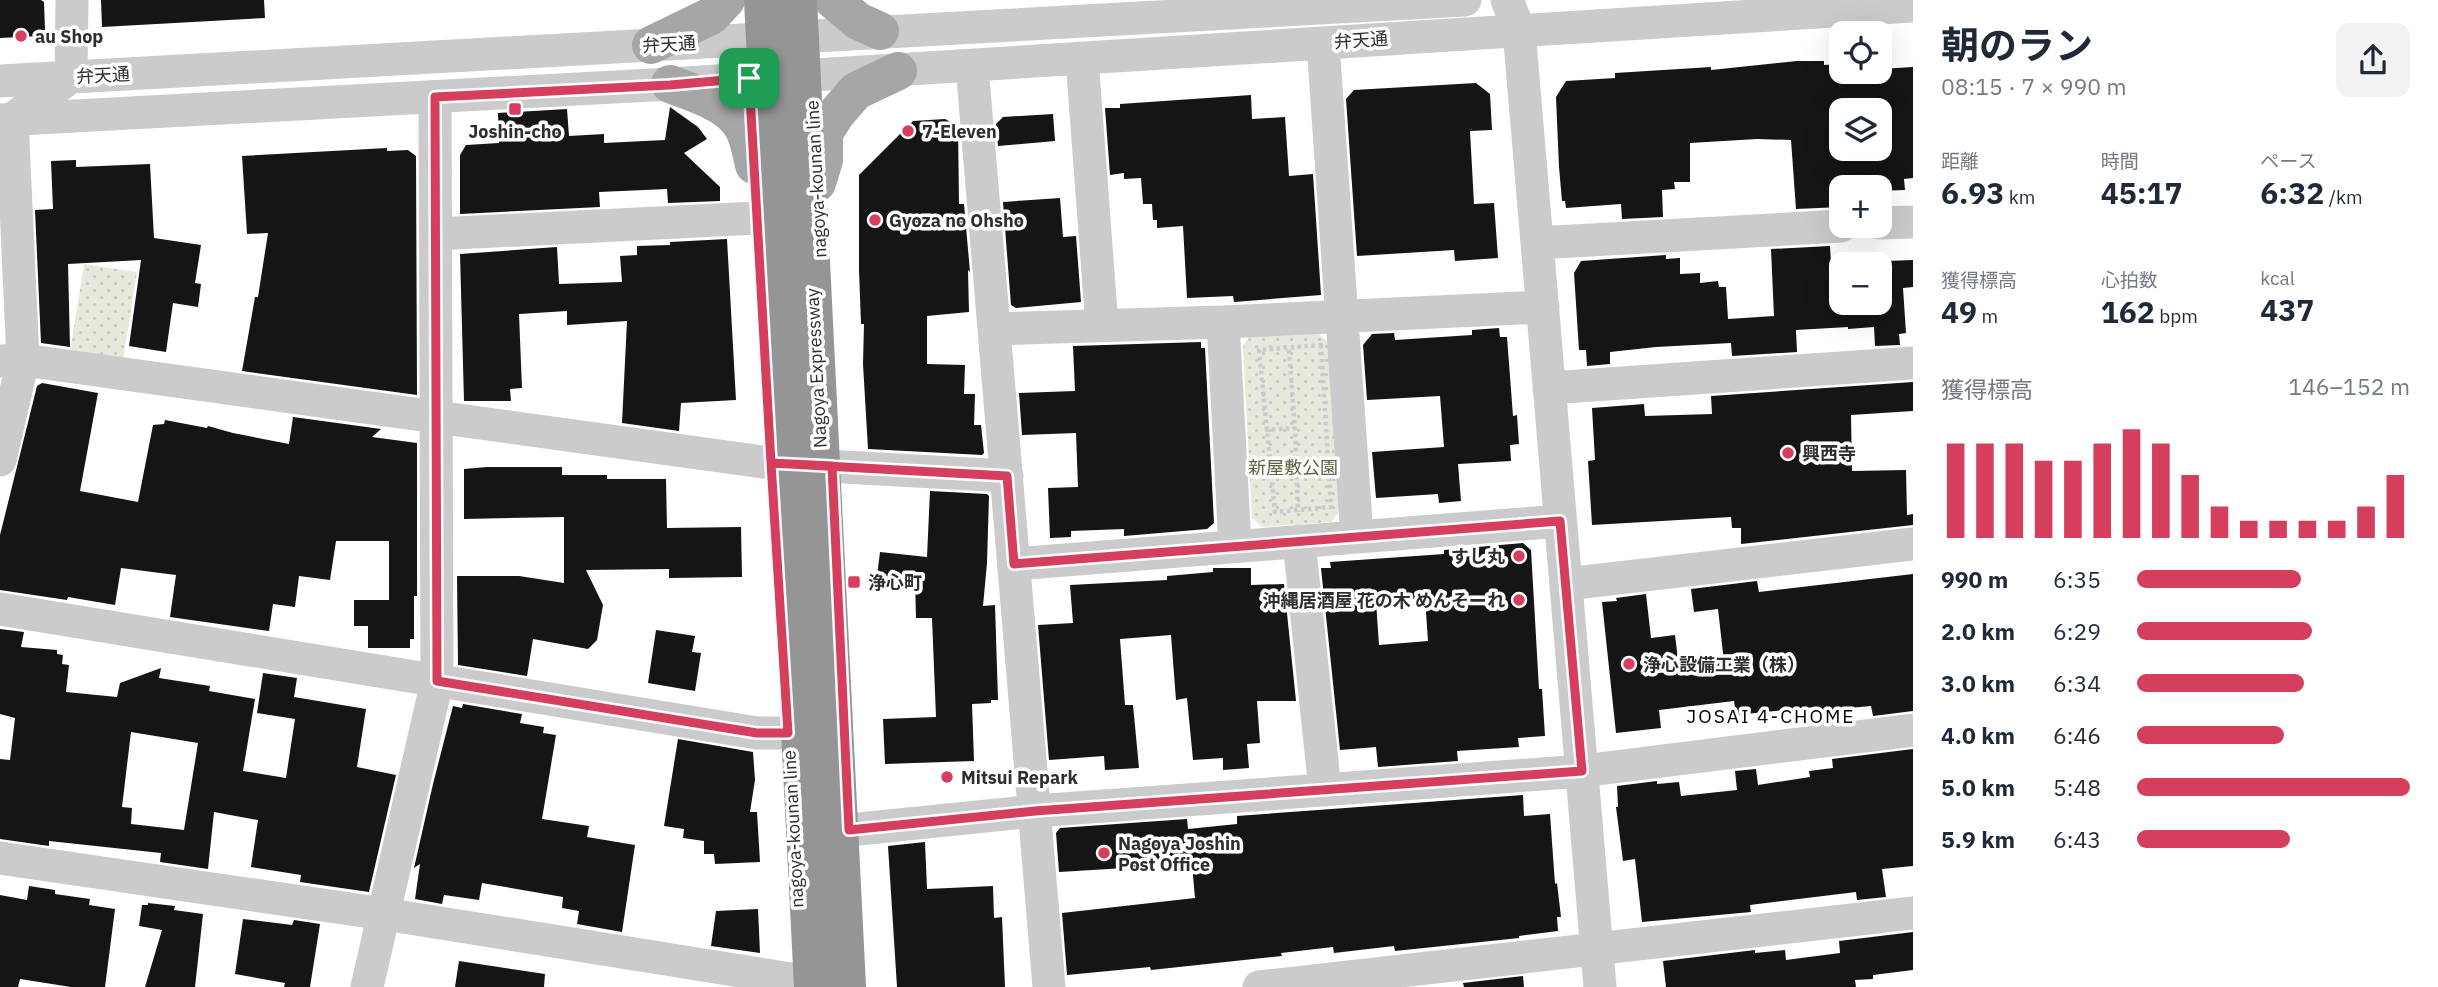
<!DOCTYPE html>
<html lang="ja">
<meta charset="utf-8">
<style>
:root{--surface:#fff;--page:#f2f2f3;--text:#1f2937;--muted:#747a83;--accent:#d53f5d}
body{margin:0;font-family:"IBM Plex Sans","Noto Sans JP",sans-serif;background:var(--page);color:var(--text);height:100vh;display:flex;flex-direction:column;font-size:26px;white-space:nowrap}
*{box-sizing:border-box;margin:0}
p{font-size:23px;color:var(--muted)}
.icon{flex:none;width:38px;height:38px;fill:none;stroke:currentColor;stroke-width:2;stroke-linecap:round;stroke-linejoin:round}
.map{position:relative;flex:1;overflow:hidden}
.drawer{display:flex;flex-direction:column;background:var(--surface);width:525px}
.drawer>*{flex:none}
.fabs{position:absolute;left:1829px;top:21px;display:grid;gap:14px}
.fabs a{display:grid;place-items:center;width:63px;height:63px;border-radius:14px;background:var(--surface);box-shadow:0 7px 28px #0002;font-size:35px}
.pin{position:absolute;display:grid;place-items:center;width:60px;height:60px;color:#fff;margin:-30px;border-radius:14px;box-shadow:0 4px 10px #0006}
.round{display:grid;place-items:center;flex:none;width:74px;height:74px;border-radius:14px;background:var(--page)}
.headline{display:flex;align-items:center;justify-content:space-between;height:119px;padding:0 28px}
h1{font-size:38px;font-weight:700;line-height:52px}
.metrics{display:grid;grid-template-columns:repeat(3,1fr);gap:10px;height:119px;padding:7px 28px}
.metrics div{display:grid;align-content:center}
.metrics b{font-size:30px;font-weight:700}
.metrics small{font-size:19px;font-weight:400}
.metrics p{font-size:19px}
.chart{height:196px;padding:14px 28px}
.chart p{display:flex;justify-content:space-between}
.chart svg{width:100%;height:126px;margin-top:7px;stroke:var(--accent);stroke-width:6}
ul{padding:0 28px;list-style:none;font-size:23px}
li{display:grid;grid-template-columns:112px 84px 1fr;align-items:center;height:52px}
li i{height:18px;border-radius:9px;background:var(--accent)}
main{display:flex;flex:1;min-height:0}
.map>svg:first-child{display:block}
.park{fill:url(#park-dots)}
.building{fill:#151515;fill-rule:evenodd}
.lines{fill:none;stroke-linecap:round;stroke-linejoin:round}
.path{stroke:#cbcbcb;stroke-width:4.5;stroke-dasharray:3.5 3.5;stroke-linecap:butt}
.minor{stroke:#cbcbcb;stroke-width:33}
.major{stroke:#a6a6a6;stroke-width:38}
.highway-bridge{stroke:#959595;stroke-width:38}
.route-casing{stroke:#fff;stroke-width:14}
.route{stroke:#d53f5d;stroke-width:9}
.poi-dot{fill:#d53f5d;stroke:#fff;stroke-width:2.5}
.labels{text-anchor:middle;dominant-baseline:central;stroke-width:7;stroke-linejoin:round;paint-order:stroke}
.poi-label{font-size:18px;font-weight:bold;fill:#2e2e2e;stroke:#fff;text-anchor:start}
.street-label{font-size:18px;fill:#2e2e2e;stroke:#fff}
.park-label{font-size:18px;fill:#56653f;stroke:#fff}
.neighbourhood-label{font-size:19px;letter-spacing:2px;fill:#000;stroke:#fff}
</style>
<main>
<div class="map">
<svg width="1913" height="987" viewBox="0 0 1913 987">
<defs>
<pattern id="park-dots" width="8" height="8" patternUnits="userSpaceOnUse" patternTransform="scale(1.75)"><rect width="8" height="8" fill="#e5eadd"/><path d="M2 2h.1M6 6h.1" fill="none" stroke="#c5c9be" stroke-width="1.8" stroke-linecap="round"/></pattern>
</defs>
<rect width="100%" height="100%" fill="#fff"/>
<path class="park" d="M84,264l53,8 -14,88 -53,-8z
M1316,331l12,11 12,169 -9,11 -69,5 -10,-9 -9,-173 8,-10z"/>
<path class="building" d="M0,0h41l3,2 1,28h-5v6l-40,2z
M101,0h163l1,18 -163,9z
M1797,61h27v4l17,-1v8h39v-3l33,-2v111l-9,1 1,11 -25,1v-4h-39v20l-45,2 -5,-69 -34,-1 -67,4v39h-16l1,7 -13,1 1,27 -41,2 -1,-15 -55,4 -1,-7h-3l-3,-34 -3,-70 10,-16 49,-3v-5l96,-6v3zM1841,110h39v39h-39z
M1476,83l14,11 2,36 -22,1 4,73 20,-1 4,55 -43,3 -1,-11 -97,6 -11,-157 8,-9z
M1251,95l1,24 33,-2 4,59 24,-2 8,121 -87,7 -1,-6 -46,2 -4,-72 -26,2v-8h-4l-1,-16h-9l-2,-26 -17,1v-6l-14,2 -5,-67h15v-4z
M670,107l28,20 9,12 -23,14 36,34v14l-52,2 -1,-14 -68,3 1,15 -140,7v-59l6,-10 33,-2 -1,-30 69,-4 2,27 35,-2v9l61,-3z
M1053,114l2,27 -57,5 -2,-22 7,-7z
M945,119l13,7 1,78h5l6,68 -2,-2 1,42 -42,4v48l38,1 -1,29h11l-1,31h7l3,28 -2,2 -114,-6 -5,-85 1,-40h-3l-2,-54v-95l54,-54z
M387,148v3l21,-1 8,6 1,239 -175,-24 13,-74h3l10,-64 -21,1 -5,-78z
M76,160v7l74,-3 4,74 47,7 -6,38 6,1 -3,23 -25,-4 -7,49 -37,-6 12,-86 -73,4 2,83 -29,-4 -6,-133 18,-1 -2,-48z
M1060,198l3,39 13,-1 5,66 -65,6 -5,-3 -8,-103z
M727,239l9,161 -55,3 -2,28 -57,-8 5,-102 -60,4v-14l-48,3 3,74 -12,1 1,12h-47l-4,-147 97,-7 2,37 63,-2 -2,-26 17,-1v-9l33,-1v-3z
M1830,246l1,17 82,-3v27l-10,1 3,45 -7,1 1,11 -25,1 -1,-19 -26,2v-2l-52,3 1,22 -65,4 -1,-13 -75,4 -46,5v12l-23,2 -1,-16h-7l-5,-77 7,-12 85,-6v4l14,-1v16l20,-1v10l18,-2 1,6h7l2,32 46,-3 -3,-67zM1841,264h39v39h-39z
M1499,328l1,9h7l6,79 4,-1 2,29 -9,1 1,16 -53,3 3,37 -22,2 -1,-9 -62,4 -4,-46 72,-5 -4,-51 -73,4 -4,-55 9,-11 22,-1 1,7 77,-5v-5z
M1201,342v6h4l9,175 -7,6 -83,7v-7l-53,2v6l-21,1 -2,-50 30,-1 -2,-54 -54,2 -3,-42 56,-2 -2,-45z
M1913,382v29l-62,4 1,56 54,-1 1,45 6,-1v11l-172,19v-16h-9l-1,-11 -139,8 -4,-64 7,-1 -3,-52 52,-4 1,12 67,-2 -1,-18z
M42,383l56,10 -18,98 58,11 15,-77 11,-1 1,-4 42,8 1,-2 25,7 56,11 4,-27 88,12 -9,8 45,6v153h-3v43h-4v9h-42v-22h-14v-26h35v-59h-53l-6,39 -31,-4 -4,31 -22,-3 -4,27 -99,-14 6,-42 -55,-7 -6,37 -47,-8 -1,3 -67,-10v-55l37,-149z
M487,467h75v8h45v4h59l1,49 74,-1 1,50 -73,1v-9l-83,1 17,35 -6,35 -9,9 -55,-10 -6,37 -69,-11 -1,-89h62l45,7v-66l-100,2v-50z
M930,491l57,3 2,2 -2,67 -4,43 12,-1 3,95h-7v3l-19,1 2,57 -89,3 -2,-45 53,-2 -4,-99h-16l-1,-38 -38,-4 3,-24 47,5z
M1523,543l8,7 8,139h3l3,47 -27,2 1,9 -62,4 1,10 -80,6 -2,-20 -36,3 -19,-182h10l-1,-6 114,-8v-4zM1425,598l3,43 -49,4 -3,-43z
M1213,568h38v17l33,-1 12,117h-39l3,42 -13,1 2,24 -26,2v-12l-30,2 -6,-62 -11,2 -5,-65 -51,4 5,66h8l6,63 -34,2 -1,-14 -55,4 -11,-135 35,-2 -3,-38 97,-5v-4l46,-4z
M1913,574v137l-40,5 -2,-10 -54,5 -1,-4 -80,8 -2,-14 -75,9 2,18 -45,5 -14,-131 15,-1 -1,-3 30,-4 5,44 24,-3 4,33 45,-6 -6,-53 -24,3 -3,-23 66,-8 2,11z
M0,629l24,3 -3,15 36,3v4l6,1 -1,9 7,1 -3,27 51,5 3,-14 41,-15 -2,10 51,8 -1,5 46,8 -12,72 43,7 9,-59 -38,-6 6,-40 34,5 -3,19 72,12 -9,58 39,8 -27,117 -69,-10 1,-7 -50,-8 7,-47 -44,-8 -6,57 -48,-7 1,-9 -112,-12v5l-49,-7v-80l10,1 5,-42 -15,-4zM131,732l67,11 -14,87 -53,-6 1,-16 -10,-1z
M656,630l39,6 -3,16 9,1 -6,38 -47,-8z
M463,704l59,10 -2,9 24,4 -1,6 13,2 -14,84 47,7 -2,11 48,8 -13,87 -45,-8 2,-13 -17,-3 1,-11 -81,-14 -3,17 -35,-5 -2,9 -27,-5 5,-35 -6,4 19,-84 20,-78 9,2z
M678,739l75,13 2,28 -5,32h7l3,50 -45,2 -1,-10h-10v-13l-21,-3 1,-9 -20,-3z
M1913,749v117l-31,3 4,28 -29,3 -1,-8 -106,13 1,7 -109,10 -7,-63 -12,2 -7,-54h2l-1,-21 40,-5v3l22,-2 2,14 56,-6 -2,-19 21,-2 2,16 52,-8 -1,-6 24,-3 -1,-9z
M1523,795l1,21 26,-2 5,70 2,-1 4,34h-4l1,14 -39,5v2l-124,13 -1,-5 -60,7 -1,-6 -52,6 1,3 -131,14 -1,-3 -83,8 -5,-62 133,-15 -3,-34 -133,8 -3,-39 4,-5 127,-9 1,10 49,-5v-8z
M925,842l2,47 66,-3 1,32 8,-1 3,70h-108l-9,-141z
M29,886l26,4v4l35,5 -1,6 26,4 -10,78h-34l-51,-8 -2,8h-18v-92l27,5z
M148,903l27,3 -1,4 29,4 -8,73h-50l17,-57 -23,-4 3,-21h6z
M758,909l2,44 -49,-7 5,-35z
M243,919l49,6 2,-5 26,4 -10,63h-26l1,-4 -50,-9z
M1913,932v38l-40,5v4l-18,1 1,7h-190l-3,-26 92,-11v3l30,-3 1,10 54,-7 -1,-12z
M459,961l86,13 -1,13h-89z
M1523,976l1,11h-60l-1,-4z"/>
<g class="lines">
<path class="path" d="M1321,345l10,162 -56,5 -16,-162z
M1289,350l6,78 3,84
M1265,430l30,-2"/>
<path class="minor" d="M1507,0l12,30 81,957
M1323,43l34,494
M1082,59l20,267
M972,66l77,921
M0,81l1465,-81
M0,120l670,-36 1243,-78
M1880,223l33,-1
M436,234l321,-16
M1537,243l304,-17
M1223,322l12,224
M994,329l229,-7 320,-15
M0,361l23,-1 748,103 236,13
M1549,388l364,-25
M0,460l23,-100 -11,-241 59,-42 1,-77
M1299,541l26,249
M1014,564l546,-43
M1566,584l347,-40
M0,609l757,124h30
M849,830l186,-19 547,-40 331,-41
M0,858l384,56 419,67
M367,987l70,-306 -2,-584
M1259,987l654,-74"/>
<path class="major" d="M833,0l25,21 22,10
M651,45l60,-29 15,-16
M670,84c28,11 67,21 77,53 3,9 5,19 7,28
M817,183l7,-23v-27l12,-19 20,-23 42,-20"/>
<path class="highway-bridge" d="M763,0l50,987
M798,0l49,987"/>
</g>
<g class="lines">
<defs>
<path id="route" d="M749,78l-79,7 -235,12 2,584 320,52h31l-17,-270 236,13 7,88 546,-43 22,250 -547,40 -186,19 -17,-364 -61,-3 -22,-385"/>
</defs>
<use href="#route" class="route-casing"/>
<use href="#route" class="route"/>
</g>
<g class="poi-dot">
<circle cx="21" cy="36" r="7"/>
<rect x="508" y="102" width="14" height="14" rx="3.5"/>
<circle cx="908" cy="131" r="7"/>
<circle cx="875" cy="220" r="7"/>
<circle cx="1788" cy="453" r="7"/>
<circle cx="1519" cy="556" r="7"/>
<rect x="847" y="575" width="14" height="14" rx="3.5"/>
<circle cx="1519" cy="600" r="7"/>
<circle cx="1629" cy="664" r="7"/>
<circle cx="947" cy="777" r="7"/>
<circle cx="1104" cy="853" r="7"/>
</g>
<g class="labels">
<g class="poi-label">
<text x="35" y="36">au Shop</text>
<text x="515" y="131" text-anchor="middle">Joshin-cho</text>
<text x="922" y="131">7-Eleven</text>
<text x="889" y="220">Gyoza no Ohsho</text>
<text x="1802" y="453">興西寺</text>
<text x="1505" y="556" text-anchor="end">すし丸</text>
<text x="868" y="582">浄心町</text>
<text x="1505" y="600" text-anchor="end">沖縄居酒屋 花の木 めんそーれ</text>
<text x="1643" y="664">浄心設備工業（株）</text>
<text x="961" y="777">Mitsui Repark</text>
<text x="1118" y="843">Nagoya Joshin<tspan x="1118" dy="21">Post Office</tspan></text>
</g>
<g class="street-label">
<text transform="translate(1361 40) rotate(-4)">弁天通</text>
<text transform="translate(669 44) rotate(-3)">弁天通</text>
<text transform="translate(103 75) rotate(-3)">弁天通</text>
<text transform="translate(816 179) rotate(-93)">nagoya-kounan line</text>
<text transform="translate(816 368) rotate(-93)">Nagoya Expressway</text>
<text transform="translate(793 829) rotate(-93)">nagoya-kounan line</text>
</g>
<g class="park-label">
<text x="1293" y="467">新屋敷公園</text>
</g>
<g class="neighbourhood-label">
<text x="1771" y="716">JOSAI 4-CHOME</text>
</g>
</g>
</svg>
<div class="fabs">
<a><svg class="icon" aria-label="locate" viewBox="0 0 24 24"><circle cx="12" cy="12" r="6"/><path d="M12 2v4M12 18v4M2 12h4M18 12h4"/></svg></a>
<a><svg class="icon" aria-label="layers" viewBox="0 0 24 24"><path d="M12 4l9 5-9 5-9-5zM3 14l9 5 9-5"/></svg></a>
<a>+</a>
<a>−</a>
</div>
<div class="pin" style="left:749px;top:78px;background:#1e9e55"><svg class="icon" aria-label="arrive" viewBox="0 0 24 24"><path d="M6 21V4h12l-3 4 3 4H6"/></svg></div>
</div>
<section class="drawer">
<div class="headline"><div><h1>朝のラン</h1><p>08:15 · 7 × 990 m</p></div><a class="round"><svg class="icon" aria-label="share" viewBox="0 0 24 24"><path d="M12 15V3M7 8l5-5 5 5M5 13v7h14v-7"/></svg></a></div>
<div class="metrics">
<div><p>距離</p><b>6.93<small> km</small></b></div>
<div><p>時間</p><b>45:17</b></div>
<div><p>ペース</p><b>6:32<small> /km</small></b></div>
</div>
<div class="metrics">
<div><p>獲得標高</p><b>49<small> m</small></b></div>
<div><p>心拍数</p><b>162<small> bpm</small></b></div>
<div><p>kcal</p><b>437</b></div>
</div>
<div class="chart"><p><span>獲得標高</span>146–152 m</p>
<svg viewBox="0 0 160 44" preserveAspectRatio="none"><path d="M5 44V11M15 44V11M25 44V11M35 44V17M45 44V17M55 44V11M65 44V6M75 44V11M85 44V22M95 44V33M105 44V38M115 44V38M125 44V38M135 44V38M145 44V33M155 44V22"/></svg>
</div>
<ul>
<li><b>990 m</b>6:35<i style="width:60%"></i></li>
<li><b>2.0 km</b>6:29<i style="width:64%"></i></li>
<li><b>3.0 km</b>6:34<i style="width:61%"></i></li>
<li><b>4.0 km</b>6:46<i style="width:54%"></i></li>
<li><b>5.0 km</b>5:48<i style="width:100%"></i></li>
<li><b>5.9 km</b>6:43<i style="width:56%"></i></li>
</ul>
</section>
</main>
